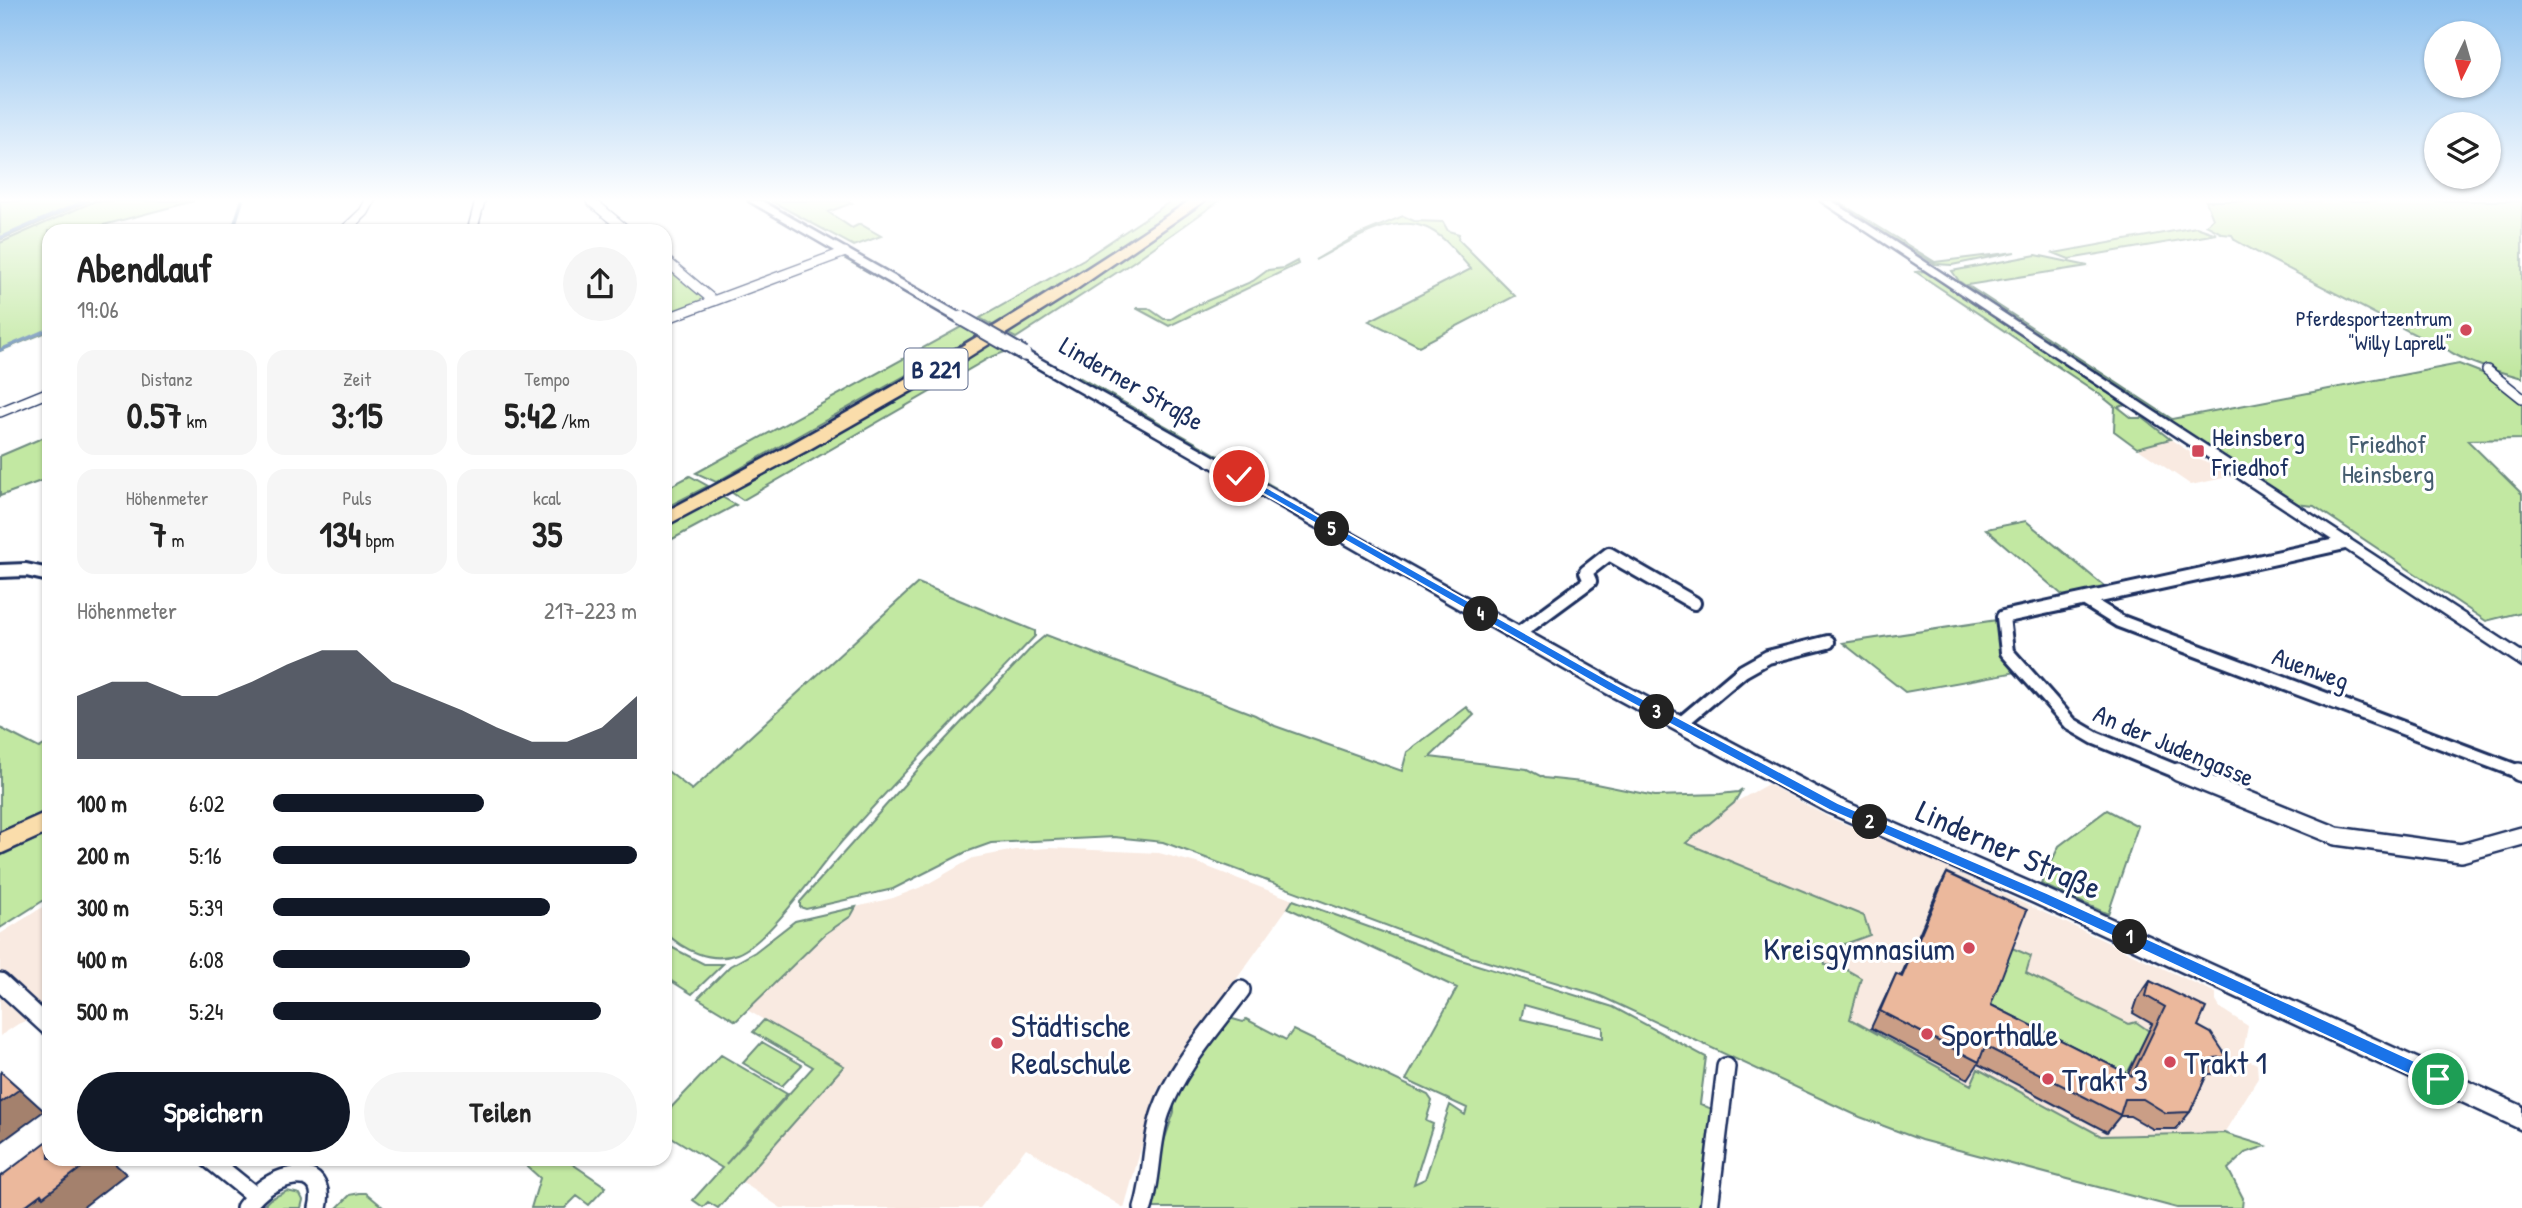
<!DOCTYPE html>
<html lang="de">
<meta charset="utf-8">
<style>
:root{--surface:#fff;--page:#f6f6f6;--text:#222;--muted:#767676;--accent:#111827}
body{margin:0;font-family:"Patrick Hand",sans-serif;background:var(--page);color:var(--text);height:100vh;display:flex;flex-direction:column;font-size:26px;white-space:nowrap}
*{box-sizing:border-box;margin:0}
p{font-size:23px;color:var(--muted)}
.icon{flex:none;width:38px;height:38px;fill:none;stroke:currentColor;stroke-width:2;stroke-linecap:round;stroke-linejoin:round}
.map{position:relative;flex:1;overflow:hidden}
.panel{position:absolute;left:42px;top:224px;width:630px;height:942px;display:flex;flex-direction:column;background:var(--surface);border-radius:21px;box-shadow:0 2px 5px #0004}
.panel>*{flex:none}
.needle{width:46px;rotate:185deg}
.fabs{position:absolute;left:2424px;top:21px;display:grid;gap:14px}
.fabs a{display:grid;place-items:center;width:77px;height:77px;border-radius:50%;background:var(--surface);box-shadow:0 2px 5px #0004;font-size:35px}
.pin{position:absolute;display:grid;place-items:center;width:60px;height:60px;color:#fff;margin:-30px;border:4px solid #fff;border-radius:50%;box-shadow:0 2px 7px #0007}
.km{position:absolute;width:35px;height:35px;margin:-18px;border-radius:50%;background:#222;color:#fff;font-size:19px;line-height:35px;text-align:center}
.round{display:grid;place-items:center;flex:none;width:74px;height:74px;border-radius:37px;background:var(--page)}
.summary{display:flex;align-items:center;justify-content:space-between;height:119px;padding:0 35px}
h1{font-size:38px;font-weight:700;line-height:52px}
.stats{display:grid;grid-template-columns:repeat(3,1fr);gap:10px;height:119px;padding:7px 35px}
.stats div{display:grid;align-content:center;border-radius:18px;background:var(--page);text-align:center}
.stats b{font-size:35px;font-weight:700}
.stats small{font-size:19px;font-weight:400}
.stats p{font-size:19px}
.chart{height:196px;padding:14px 35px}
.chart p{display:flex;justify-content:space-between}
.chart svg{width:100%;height:126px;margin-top:7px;fill:var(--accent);opacity:.7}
.action{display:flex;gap:14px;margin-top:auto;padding:14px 35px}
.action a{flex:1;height:80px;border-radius:42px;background:var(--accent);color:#fff;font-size:28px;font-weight:700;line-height:80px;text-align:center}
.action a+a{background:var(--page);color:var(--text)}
ul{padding:0 35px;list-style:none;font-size:23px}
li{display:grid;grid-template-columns:112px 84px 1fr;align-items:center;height:52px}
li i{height:18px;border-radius:9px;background:var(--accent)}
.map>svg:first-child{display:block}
.built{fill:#f9eae1}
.green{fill:#c2e8a2;stroke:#6e8c80;stroke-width:2;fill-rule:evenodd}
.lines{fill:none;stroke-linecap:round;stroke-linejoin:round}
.stream{stroke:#7193b9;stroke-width:3.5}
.minor-far2-casing{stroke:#1b2f5e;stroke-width:12}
.minor-far1-casing{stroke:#1b2f5e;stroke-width:18}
.minor-casing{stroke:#1b2f5e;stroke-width:22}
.tertiary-casing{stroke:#1b2f5e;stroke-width:5}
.secondary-casing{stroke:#1b2f5e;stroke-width:5}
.primary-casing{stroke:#1b2f5e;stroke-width:5}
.minor-far2{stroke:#fff;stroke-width:9}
.minor-far1{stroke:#fff;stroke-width:12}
.minor{stroke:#fff;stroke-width:17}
.tertiary{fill:#fff;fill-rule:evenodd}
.secondary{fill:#fff;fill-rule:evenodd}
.primary{fill:#faddab;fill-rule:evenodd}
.secondary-bridge-casing{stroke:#1b2f5e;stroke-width:17;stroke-linecap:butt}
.secondary-bridge{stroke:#fff;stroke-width:13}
.wall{fill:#ca9e86;stroke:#1b2f5e;stroke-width:2}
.shaded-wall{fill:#a4816d;stroke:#1b2f5e;stroke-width:2}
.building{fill:#ebb89c;stroke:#1b2f5e;stroke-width:2}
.route{fill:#1a73e8;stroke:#fff;stroke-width:2}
.poi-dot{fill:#d1495b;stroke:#fff;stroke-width:2.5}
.labels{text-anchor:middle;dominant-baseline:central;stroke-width:6;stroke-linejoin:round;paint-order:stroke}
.far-poi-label{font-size:21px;fill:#1b2f5e;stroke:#fff;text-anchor:end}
.shield{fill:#fff;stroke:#5f6d8e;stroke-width:2}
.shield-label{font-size:24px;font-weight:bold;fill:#1b2f5e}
.street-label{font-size:26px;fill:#1b2f5e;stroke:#fff}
.poi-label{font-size:26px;fill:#1b2f5e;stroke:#fff;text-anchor:start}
.park-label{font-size:26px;fill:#455d6f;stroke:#fff}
.near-street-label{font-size:32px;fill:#1b2f5e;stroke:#fff}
.near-poi-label{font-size:32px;fill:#1b2f5e;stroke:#fff;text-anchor:start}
</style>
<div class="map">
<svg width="2522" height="1208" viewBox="0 0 2522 1208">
<rect width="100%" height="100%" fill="#fff"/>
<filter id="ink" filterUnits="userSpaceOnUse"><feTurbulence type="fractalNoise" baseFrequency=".0143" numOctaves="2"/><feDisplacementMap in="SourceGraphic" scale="14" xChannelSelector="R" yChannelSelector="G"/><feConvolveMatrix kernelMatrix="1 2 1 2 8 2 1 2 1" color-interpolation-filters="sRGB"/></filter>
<g filter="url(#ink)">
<path class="built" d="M2170,439l29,19 34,18 -42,9 -54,-37z
M1768,784l60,33 84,34 304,142v8l4,7 28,18 -6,31 15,7 1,14 -34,55 -123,3 -122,-67 -7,16 -122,-66 -165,-176 49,-40z
M1049,848l110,5 41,11 93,36 -135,189 -34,119 -98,-60 -46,60h-199l-39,-26 101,-116 -96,-56 78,-76 26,-18 5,-9 37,-9 31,-12 49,-28 42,-8z
M49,903v108l-31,13 -18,12v-102z"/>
<path class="green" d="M0,201h89l-89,39z
M95,201h99l-102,27 11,3h-54v100l-49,20v-108z
M771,201h76l5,2 -24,9 24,16 8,-4 21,12 -27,10z
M1171,201h18l-66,46 -125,81 -18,-10 104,-59z
M1206,201h13l-86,61 -117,76 -12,-6 81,-48z
M1832,201h5l98,61 80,-10 -63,13 -17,-1z
M2206,201h316v177c-24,-7 -46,-12 -68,-24 -8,-4 -9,-9 -19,-9l-173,-90 -27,-15 -3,-5 -9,-1 -17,-9 7,-6z
M1403,216l11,5 29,1 5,9 11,3 -1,5 57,57 -96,50 -50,-25 102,-52c-13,-14 -26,-33 -44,-41 -36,-16 -80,16 -112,32l43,-25z
M2196,227l21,7 -148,25 -15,-6z
M843,255l138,78 -265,149 -20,-9 267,-147 -123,-70z
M2036,255l52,11 -121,19 205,134 287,-55 31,12 32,24v39l-55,1 55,54v118l-36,9 -172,-115 -19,-2 -311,-205 -25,-18 -7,-10z
M1297,261l1,3 -129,62 -33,-18h12l16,11h7l17,-10 65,-28 15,-11 16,-2z
M665,263l45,38 -45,16z
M1925,271l201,134 -8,2 14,11h11l27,21 -33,9 -23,-17 1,-24 -16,-13 -183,-122z
M993,339l89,52 -75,-40 -18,7 -246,142 -15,-10z
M1079,377l197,111 -199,-109z
M49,435v43l-49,18v-40z
M690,476l18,10 -43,22v-19z
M720,496l16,9 -71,38v-18z
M2026,521l84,70 -42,9 -82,-71z
M918,583l117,48v5c-64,67 -129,133 -190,202 -27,29 -74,103 -108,116 -26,10 -54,-4 -72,-22v-163l27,21z
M1997,620c1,26 0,35 20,52l-112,20 -62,-49z
M1046,635l209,80 20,11 127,45 5,-19 60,-45 7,8 -44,42 97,12 17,9 47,5 64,13 65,-2 18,-2 4,-3 -8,14 -48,40 178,73 6,19 -47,17 2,13 15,1 21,12 -11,41 121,66 7,-16 123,67 123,-3 42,13 -21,7 -17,16 15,29 -1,10h-65l-256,-68 -61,-23 -262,-122 -127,-38 -308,-115 -49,-5 -123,6 -25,9 -73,37 -87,20 -6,-2v-5l128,-144 106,-113z
M0,728l39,20 10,-6v68l-49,22z
M2107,810l31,16 -30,88 -67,-30 18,-38z
M49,833v64l-49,31v-72z
M1293,900l168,60 152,47 93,50 -6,47 14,6 -14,98h-559l33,-96v-16l55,-78 14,4 3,-3 40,21 7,-10 135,65 4,6 -6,20 7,3 -19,60 11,-5 25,-74 15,10 2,-7 -61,-28 51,-92 -169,-80zM1524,1005l79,22v11l-82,-19z
M856,907l-5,9 -26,18 -89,87 -38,-23 32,-32 25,-14 40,-31z
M665,944l39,20h19l-31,30 -27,-17z
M2012,948l19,8 -5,17 103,51 7,-2 13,9 -35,68 -130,-80z
M764,1020l80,46 -126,142 -10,-6 -5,5 -10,-7 29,-32 -57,-35v-19l56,-59 66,39 -61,70 87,-97 -60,-35z
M762,1042l40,23 -20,21 -39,-23z
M519,1159h46l41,28 -17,18 -12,-9 -12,12h-34l9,-30z
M287,1191l13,3 3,6 -2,8h-40l9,-9z
M360,1193h6l18,15h-47l13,-13z"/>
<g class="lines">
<path class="stream" d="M222,231l13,-8 7,-22
M0,238l85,-37
M0,350l49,-21"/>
<defs>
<path id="minor-far2" d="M591,201l36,30
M344,231l20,-19 6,-11
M472,231l8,-30
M665,260l49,41
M665,319l180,-67
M2487,370l35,28
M0,412l49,-20"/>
<path id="minor-far1" d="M0,571l26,-1 23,5
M2087,601l32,20 403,152
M1518,634l72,-53 -4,-9 23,-18 85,49
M1680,724l63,-53 25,-14 60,-15
M2183,774l-88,-36 -24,-14 -64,-72 -4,-35 342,-74"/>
<path id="minor" d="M2178,772l158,64 125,17 61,-17
M2519,772l3,1
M0,982l49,45
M208,1158l47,38
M245,1208c7,-9 14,-17 24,-23 25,-15 58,-15 49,23
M1143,1208c10,-31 7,-65 18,-96 16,-45 52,-84 80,-122
M1709,1208l17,-141"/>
<path id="tertiary" d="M1821,201h11l690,451v14z"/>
<path id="secondary" d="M749,201h13l206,117 -7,4 -5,-1z
M1024,350l596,333 221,117 209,91 472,215v24l-488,-227 -207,-91 -221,-119 -587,-336v-6z"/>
<path id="primary" d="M1189,201h15l-130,90 -131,82 -135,77 -143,76v-14c180,-95 356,-196 524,-311z
M49,811v21l-49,22v-21z"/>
</defs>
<use href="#minor-far2" class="minor-far2-casing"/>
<use href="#minor-far1" class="minor-far1-casing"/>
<use href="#minor" class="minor-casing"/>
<use href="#tertiary" class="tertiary-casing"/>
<use href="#secondary" class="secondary-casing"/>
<use href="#primary" class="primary-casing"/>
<use href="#minor-far2" class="minor-far2"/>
<use href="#minor-far1" class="minor-far1"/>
<use href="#minor" class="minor"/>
<use href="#tertiary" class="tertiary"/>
<use href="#secondary" class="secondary"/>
<use href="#primary" class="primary"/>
<defs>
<path id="secondary-bridge" d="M961,318l63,36"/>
</defs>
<use href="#secondary-bridge" class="secondary-bridge-casing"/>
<use href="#secondary-bridge" class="secondary-bridge"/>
</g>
<path class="wall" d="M1947,873l44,132 137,69 24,-50 -19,-11 5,-15 12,-17 48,45 29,31 -14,17h-6l-17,38 -14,17h-23l-23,-13h-10l-13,16 -129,-68 -10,15 -97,-51 25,-54 5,2 37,-86z"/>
<path class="shaded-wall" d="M1,1072l43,39 -44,32v-40z
M94,1158h20l-1,4 13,12 -44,34h-60l19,-14z"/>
<path class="building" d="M1947,873l80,37 -36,95 141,71 33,-69 -19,-11 4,-15 56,27 -8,18 13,7 16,24 -13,1 -24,54 -24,1 -23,-14h-18l-5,16 -135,-69 -6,16 -99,-51 16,-37 6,3z
M1,1072l19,17 -20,14v-30z
M49,1140v18h45l-51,39 -2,-3 -19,14h-22v-31z"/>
</g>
<linearGradient id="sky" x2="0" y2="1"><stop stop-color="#8fc1ee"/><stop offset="0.54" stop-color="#fff"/><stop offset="1" stop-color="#fff" stop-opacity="0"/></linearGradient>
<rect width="2522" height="370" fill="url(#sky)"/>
<path class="route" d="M1236,474h7l374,211 221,118 209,90 396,181 3,5 -3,6 -5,2 -6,-2 -395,-184 -208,-91 -220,-119 -373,-213z"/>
<g class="poi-dot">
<circle cx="2466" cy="330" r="7"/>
<rect x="2191" y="444" width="14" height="14" rx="3.5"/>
<circle cx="1969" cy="948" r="7"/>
<circle cx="1927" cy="1034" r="7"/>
<circle cx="997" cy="1043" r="7"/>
<circle cx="2170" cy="1062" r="7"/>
<circle cx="2048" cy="1079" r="7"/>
</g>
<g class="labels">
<g class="far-poi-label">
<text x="2452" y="318">Pferdesportzentrum<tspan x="2452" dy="24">"Willy Laprell"</tspan></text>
</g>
<rect class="shield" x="904.5" y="348.5" width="63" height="41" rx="5"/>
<g class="shield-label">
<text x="936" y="369">B 221</text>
</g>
<g class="street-label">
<text transform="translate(1132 383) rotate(30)">Linderner Straße</text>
<text transform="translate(2311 668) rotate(20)">Auenweg</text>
<text transform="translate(2174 745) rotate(23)">An der Judengasse</text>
</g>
<g class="poi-label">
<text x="2212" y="436">Heinsberg<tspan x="2212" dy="30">Friedhof</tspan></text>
</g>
<g class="park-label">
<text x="2388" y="443">Friedhof<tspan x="2388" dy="30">Heinsberg</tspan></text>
</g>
<g class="near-street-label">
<text transform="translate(2009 849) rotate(24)">Linderner Straße</text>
</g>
<g class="near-poi-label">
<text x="1955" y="948" text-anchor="end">Kreisgymnasium</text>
<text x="1011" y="1025">Städtische<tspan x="1011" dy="37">Realschule</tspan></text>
<text x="1941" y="1034">Sporthalle</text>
<text x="2184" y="1062">Trakt 1</text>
<text x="2062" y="1079">Trakt 3</text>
</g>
</g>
</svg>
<div class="fabs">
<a><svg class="needle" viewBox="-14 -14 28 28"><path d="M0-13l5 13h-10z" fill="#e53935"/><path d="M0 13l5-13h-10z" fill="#767676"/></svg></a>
<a><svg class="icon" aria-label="layers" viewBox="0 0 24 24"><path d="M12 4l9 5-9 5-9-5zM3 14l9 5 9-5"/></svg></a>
</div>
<div class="pin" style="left:2438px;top:1079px;background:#1e9e55"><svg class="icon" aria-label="arrive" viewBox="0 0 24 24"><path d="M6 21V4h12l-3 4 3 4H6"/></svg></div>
<div class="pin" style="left:1239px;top:476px;background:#d93025"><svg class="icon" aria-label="check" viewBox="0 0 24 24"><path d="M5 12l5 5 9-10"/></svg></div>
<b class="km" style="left:2130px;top:937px">1</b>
<b class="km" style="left:1870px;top:822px">2</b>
<b class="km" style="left:1657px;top:712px">3</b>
<b class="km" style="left:1481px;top:614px">4</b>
<b class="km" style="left:1332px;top:529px">5</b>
<section class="panel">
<div class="summary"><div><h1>Abendlauf</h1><p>19:06</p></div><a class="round"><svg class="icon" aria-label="share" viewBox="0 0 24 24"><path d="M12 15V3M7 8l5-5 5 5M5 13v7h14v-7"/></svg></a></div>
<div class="stats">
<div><p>Distanz</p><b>0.57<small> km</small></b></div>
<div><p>Zeit</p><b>3:15</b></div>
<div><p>Tempo</p><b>5:42<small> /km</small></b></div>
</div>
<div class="stats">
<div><p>Höhenmeter</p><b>7<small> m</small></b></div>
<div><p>Puls</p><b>134<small> bpm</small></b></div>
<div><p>kcal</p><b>35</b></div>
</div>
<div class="chart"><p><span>Höhenmeter</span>217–223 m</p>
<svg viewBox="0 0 160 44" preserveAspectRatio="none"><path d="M0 44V22L10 17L20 17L30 22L40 22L50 17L60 11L70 6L80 6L90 17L100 22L110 27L120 33L130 38L140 38L150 33L160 22V44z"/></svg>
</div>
<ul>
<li><b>100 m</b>6:02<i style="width:58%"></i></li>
<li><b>200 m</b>5:16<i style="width:100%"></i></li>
<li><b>300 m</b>5:39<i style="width:76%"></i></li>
<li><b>400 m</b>6:08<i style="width:54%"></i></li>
<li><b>500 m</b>5:24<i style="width:90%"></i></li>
</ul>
<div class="action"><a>Speichern</a><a>Teilen</a></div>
</section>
</div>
